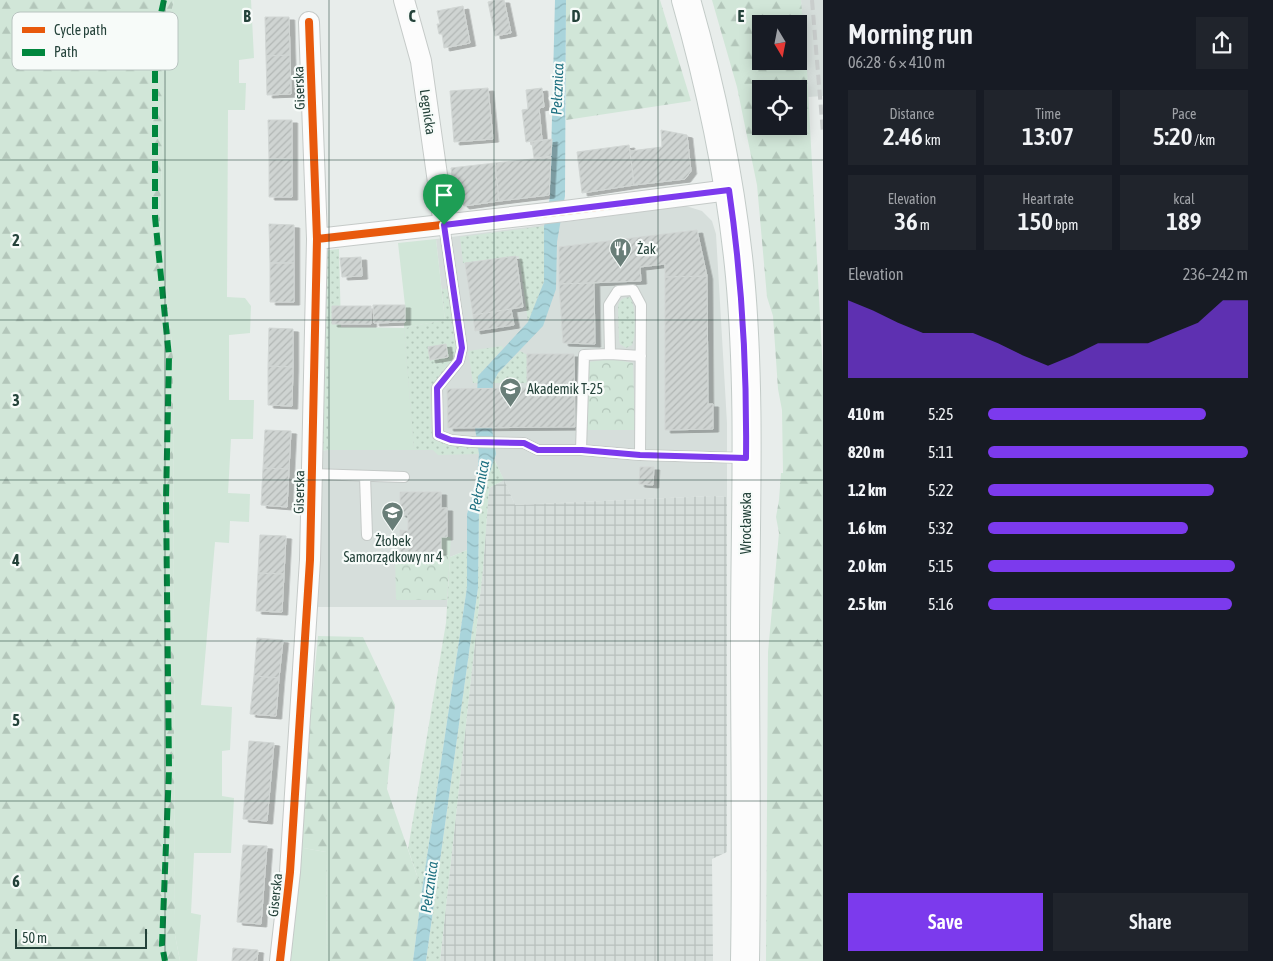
<!DOCTYPE html>
<meta charset="utf-8">
<style>
:root{--surface:#171b24;--page:#20242c;--text:#f1f3f6;--muted:#9ea1a6;--accent:#7c3aed}
body{margin:0;font-family:"Asap Condensed",sans-serif;background:var(--page);color:var(--text);height:100vh;display:flex;flex-direction:column;font-size:19px;white-space:nowrap}
*{box-sizing:border-box;margin:0}
p{font-size:16px;color:var(--muted)}
.icon{flex:none;width:28px;height:28px;fill:none;stroke:currentColor;stroke-width:2;stroke-linecap:round;stroke-linejoin:round}
.map{position:relative;flex:1;overflow:hidden}
.side{display:flex;flex-direction:column;background:var(--surface);width:450px}
.side>*{flex:none}
.needle{width:32px;rotate:170deg}
.fabs{position:absolute;left:752px;top:15px;display:grid;gap:10px}
.fabs a{display:grid;place-items:center;width:55px;height:55px;border-radius:0px;background:var(--surface);box-shadow:0 2px 12px #0003;font-size:25px}
.scale{position:absolute;left:15px;bottom:12px;width:132px;box-sizing:border-box;padding-left:5px;border:2px solid #24423a;border-top:0;font-size:14px;line-height:18px;white-space:nowrap;color:#24423a;-webkit-text-stroke:4px #f7fbf9;paint-order:stroke}
.pin{position:absolute;display:grid;place-items:center;width:42px;height:42px;color:#fff;margin:-51px -21px;border-radius:50% 50% 50% 0;rotate:-45deg;box-shadow:0 0 5px #0007}
.pin .icon{rotate:45deg}
.round{display:grid;place-items:center;flex:none;width:52px;height:52px;border-radius:0px;background:var(--page)}
.headline{display:flex;align-items:center;justify-content:space-between;height:85px;padding:0 25px}
h1{font-size:28px;font-weight:600;line-height:38px}
.metrics{display:grid;grid-template-columns:repeat(3,1fr);gap:8px;height:85px;padding:5px 25px}
.metrics div{display:grid;align-content:center;border-radius:0px;background:var(--page);text-align:center}
.metrics b{font-size:25px;font-weight:600}
.metrics small{font-size:14px;font-weight:400}
.metrics p{font-size:14px}
.chart{height:140px;padding:10px 25px}
.chart p{display:flex;justify-content:space-between}
.chart svg{width:100%;height:90px;margin-top:5px;fill:var(--accent);opacity:.7}
.cta{display:flex;gap:10px;margin-top:auto;padding:10px 25px}
.cta a{flex:1;height:58px;border-radius:0px;background:var(--accent);color:#fff;font-size:20px;font-weight:600;line-height:58px;text-align:center}
.cta a+a{background:var(--page);color:var(--text)}
ul{padding:0 25px;list-style:none;font-size:16px}
li{display:grid;grid-template-columns:80px 60px 1fr;align-items:center;height:38px}
li i{height:12px;border-radius:6px;background:var(--accent)}
main{display:flex;flex:1;min-height:0}
.map>svg:first-child{display:block}
.built{fill:#d6dedb}
.industrial{fill:url(#industrial-grid)}
.grass{fill:url(#grass-dots)}
.forest{fill:url(#forest-firs);fill-rule:evenodd}
.park{fill:url(#park-crowns)}
.garden{fill:#d1e6d8}
.water{fill:url(#water-waves)}
.building{fill:url(#building-hatch);stroke:#d1d6d4;filter:url(#shadow)}
.lines{fill:none;stroke-linecap:round;stroke-linejoin:round}
.lane-casing{stroke:#c5cac8;stroke-width:12}
.street-casing{stroke:#c5cac8;stroke-width:22}
.secondary-casing{stroke:#c3cbc8;stroke-width:30}
.lane{stroke:#fcfcfc;stroke-width:10}
.street{stroke:#fcfcfc;stroke-width:20}
.secondary{stroke:#fcfcfc;stroke-width:28}
.rail{stroke:#c9cdcc;stroke-width:4;stroke-dasharray:10 5;stroke-linecap:butt}
.quiet{stroke:#00873e;stroke-width:6;stroke-dasharray:12 6;stroke-linecap:butt}
.cycleway-casing{stroke:#f7fbf9;stroke-width:11}
.cycleway{stroke:#e8590c;stroke-width:8}
.route-casing{stroke:#fff;stroke-width:10}
.route{stroke:#7c3aed;stroke-width:6}
.grid{fill:none;stroke:#24423a;stroke-width:1;stroke-opacity:0.55}
.labels{text-anchor:middle;dominant-baseline:central;stroke-width:4.5;stroke-linejoin:round;paint-order:stroke}
.street-label{font-size:14px;fill:#24423a;stroke:#f7fbf9}
.poi-label{font-size:14px;fill:#24423a;stroke:#f7fbf9;text-anchor:start}
.water-label{font-size:15px;font-style:italic;fill:#1c6f80;stroke:#f7fbf9}
.key{fill:#f7fbf9;stroke:#b8c4c0;stroke-width:1}
.key-label{font-size:14px;fill:#24423a}
.grid-label{font-size:16px;text-anchor:middle;font-weight:bold;fill:#24423a;stroke:#f7fbf9;stroke-width:4.5;stroke-linejoin:round;paint-order:stroke}
</style>
<main>
<div class="map">
<svg width="823" height="961" viewBox="0 0 823 961">
<defs>
<pattern id="industrial-grid" width="8" height="8" patternUnits="userSpaceOnUse" patternTransform="scale(1.25)"><rect width="8" height="8" fill="#d6dedb"/><path d="M0 4h8M4 0v8" fill="none" stroke="#b8c0bd"/></pattern>
<pattern id="grass-dots" width="8" height="8" patternUnits="userSpaceOnUse" patternTransform="scale(1.25)"><rect width="8" height="8" fill="#d1e6d8"/><path d="M2 2h.1M6 6h.1" fill="none" stroke="#b3c6ba" stroke-width="1.8" stroke-linecap="round"/></pattern>
<pattern id="forest-firs" width="22" height="20" patternUnits="userSpaceOnUse" patternTransform="scale(1.25)"><rect width="22" height="20" fill="#d1e6d8"/><path d="M5 1l3.5 6h-7zM16 11l3.5 6h-7z" fill="#b3c6ba"/></pattern>
<pattern id="park-crowns" width="20" height="18" patternUnits="userSpaceOnUse" patternTransform="scale(1.25)"><rect width="20" height="18" fill="#d1e6d8"/><path d="M2 6a3 3 0 1 1 6 0M12 15a3 3 0 1 1 6 0" fill="none" stroke="#b3c6ba"/></pattern>
<pattern id="water-waves" width="16" height="10" patternUnits="userSpaceOnUse" patternTransform="scale(1.25)"><rect width="16" height="10" fill="#a9d4db"/><path d="M0 5q4-4 8 0t8 0" fill="none" stroke="#91b7bd"/></pattern>
<pattern id="building-hatch" width="6" height="6" patternUnits="userSpaceOnUse" patternTransform="scale(1.25)"><rect width="6" height="6" fill="#cfd4d2"/><path d="M-1 1l2-2M0 6l6-6M5 7l2-2" fill="none" stroke="#b2b7b5"/></pattern>
<filter id="shadow"><feDropShadow dx="5.5" dy="3" stdDeviation="0" flood-color="#0004"/></filter>
</defs>
<rect width="100%" height="100%" fill="#e8edeb"/>
<path class="built" d="M801,0h22v96l-15,1z
M686,206l16,5 10,10 4,13 11,189v74l-15,-1 -197,9 -23,-51h-12l-3,23 -10,37v36l-17,7 -3,50h-129l2,-156 7,-1 3,-123 74,1 41,-8 -9,-81z"/>
<path class="industrial" d="M504,480l11,25 197,-9 15,1v355l-15,7 1,102h-273l43,-392 6,-81z"/>
<path class="grass" d="M544,226v56l-16,40 -9,-66 -56,7 -3,-26z
M339,249l2,78h-11l-2,123 -8,1 4,-197 5,-4z
M442,289h8l7,61 -2,12 -11,9 -14,17 1,41 6,11 22,7h18l2,7 -41,1 -5,-5h-19l-10,-122 41,-8z
M630,297c6,8 6,39 2,48l-6,3 -6,-4 -1,-4 -1,-32c1,-8 4,-10 12,-11z
M502,346l1,2 -25,28v7h-5l-5,-32z
M520,351l9,5 1,27h-37l5,-10z
M494,459l10,21 -15,8 -6,81 -43,392h-14l52,-373 1,-78 9,-32z
M467,550v37l-45,303 -14,-41 38,-226 4,-66z"/>
<path class="forest" d="M0,0h174l-8,39 -6,178 13,140 2,578 5,26h-180z
M566,0h94l31,101 -125,19z
M712,0h89l6,69 16,304v588h-57l2,-309 11,-119 -3,-16 3,-17 2,-27h2l-1,-63 -4,-21 -5,-73 -6,-19 -10,-112 -20,-98zM761,24h38v37h-38zM761,89h38v37h-38z
M318,636l45,1 32,68 -8,84 35,101 -9,71h-86l-1,-109 -28,-5z"/>
<path class="park" d="M611,359l22,4 2,67h-48l2,-68z
M441,537h10l-4,63h-51l-1,-48h45z"/>
<path class="garden" d="M174,0h77l3,58 -15,2v23h7l-1,27h-17l-1,187 18,1 6,8 -1,27 -21,2v65h25l-1,39h-22l-3,54 22,1 -1,28 -19,-1 -1,22 -14,-1 -14,163 31,2 -2,43 -8,1v45l12,2 -3,55h-37l-3,60 10,2 -4,46h-17l-5,-26 -2,-578 -13,-140 6,-178z
M436,239l9,81 -41,8 10,122h-86l2,-123 74,1 1,-23 -7,-62z
M298,847l28,5 1,109h-36z"/>
<path class="water" d="M555,0h11l-1,196 -8,46 -1,47 -13,37 -45,47 -5,10 -1,45 4,26 -8,24 -9,32 -1,78 -52,373h-13l9,-71 45,-303v-73l10,-37 2,-23 -4,-26 3,-52 50,-54 16,-40v-56l6,-29z"/>
<path class="building" d="M496,0h8l7,33 -16,3 -7,-34z
M463,6l7,37 -26,5 -2,-14h-3l-2,-10h3l-3,-13z
M265,17h24l1,38 -24,1z
M290,55l1,39 -24,1 -1,-39z
M488,88l5,51 -39,3 -4,-51z
M542,88l2,19 -5,1 3,32 -16,2 -4,-32 6,-1 -2,-19z
M268,120h24v39h-23z
M661,130l26,5 4,36 -6,8 -51,6 -4,-34 32,-4z
M552,139l-1,17 -17,2 -2,-16z
M629,145l5,40 -52,8 -5,-41z
M551,157l-2,38 -50,6 -4,-38z
M269,159h23v38h-23z
M495,163l4,38 -35,5 -9,-8 -4,-30z
M269,224l25,1v38h-24z
M697,230l10,46 -42,1v-13l-25,3 1,14 -82,3v-37z
M516,256l7,51 -50,8 -8,-52z
M361,257l1,19 -20,1 -2,-19z
M270,263h24v39h-24z
M707,276l1,128h5v25l-48,1v-153z
M594,283l1,61 -32,-1 -4,-59z
M373,305h32v17l-31,1z
M332,306h39v18h-39z
M511,309l3,16 -39,6 -2,-16z
M269,328l24,1v38l-25,-1z
M446,344l2,13 -18,3 -2,-13z
M527,354h47l1,73 -127,1 -1,-39 80,-1z
M268,366l25,1 -1,39 -24,-1z
M265,430l26,1 -2,38 -26,-1z
M640,467h14l-1,18 -14,-1z
M263,468l26,1 -2,38 -26,-2z
M400,492h41v16h6v29h-6v15h-41v-22l8,1v-16l-8,-1z
M260,535l26,1 -2,38 -26,-1z
M258,573l26,1 -2,38 -26,-1z
M257,638l26,2 -4,38 -25,-2z
M254,676l25,2 -3,38 -26,-2z
M249,741l25,2 -7,78 -24,-2z
M243,845l24,1 -6,78 -24,-2z
M233,948l25,2 -1,11h-25z"/>
<g class="lines">
<defs>
<path id="lane" d="M444,225l18,123 -3,13 -22,27 1,47 13,5 21,2 52,1 14,7h43l59,5 105,3
M610,354l31,2
M581,450l3,-95 26,-1 -1,-49 9,-14 15,-1 8,15 -1,150
M312,474l92,3
M365,476l2,59"/>
<path id="street" d="M404,0l17,61 23,164
M317,239l248,-28 164,-21
M280,961l10,-89 20,-312 7,-321 -8,-217"/>
<path id="secondary" d="M686,0c26,91 45,182 54,276 11,121 5,243 5,364 0,107 2,214 0,321"/>
</defs>
<use href="#lane" class="lane-casing"/>
<use href="#street" class="street-casing"/>
<use href="#secondary" class="secondary-casing"/>
<use href="#lane" class="lane"/>
<use href="#street" class="street"/>
<use href="#secondary" class="secondary"/>
<path class="rail" d="M812,0l11,133"/>
<path class="quiet" d="M164,0l-9,40v177l14,140 -3,143 3,270 -7,175 3,16"/>
<defs>
<path id="cycleway" d="M317,239l248,-28 164,-21
M280,961l10,-89 20,-312 7,-321 -8,-217"/>
</defs>
<use href="#cycleway" class="cycleway-casing"/>
<use href="#cycleway" class="cycleway"/>
</g>
<g class="lines">
<defs>
<path id="route" d="M729,190c13,89 18,178 17,268l-106,-3 -58,-5h-44l-14,-7 -52,-1 -21,-2 -13,-5 -1,-47 22,-27 3,-13 -18,-123z"/>
</defs>
<use href="#route" class="route-casing"/>
<use href="#route" class="route"/>
</g>
<path class="grid" d="M165,0v961M329,0v961M494,0v961M658,0v961M0,160h823M0,320h823M0,480h823M0,641h823M0,801h823"/>
<defs>
<symbol id="restaurant-pin" viewBox="-11 -11 22 30"><path d="M0 17L-7.5 6A9.5 9.5 0 1 1 7.5 6Z" fill="#697e78" stroke="#f7fbf9"/><path d="M-5-6h1v4h1v-4h1v4h1v-4h1v5L-1.5 .5V6h-2V.5L-5-1ZM5-6V6H3V1.5H1.5Q1.5-4 5-6Z" fill="#fff"/></symbol>
<symbol id="university-pin" viewBox="-11 -11 22 30"><path d="M0 17L-7.5 6A9.5 9.5 0 1 1 7.5 6Z" fill="#697e78" stroke="#f7fbf9"/><path d="M0-5L7-2L0 1L-7-2ZM-4 1L0 2.5L4 1V4Q0 6-4 4Z" fill="#fff"/></symbol>
<symbol id="school-pin" viewBox="-11 -11 22 30"><path d="M0 17L-7.5 6A9.5 9.5 0 1 1 7.5 6Z" fill="#697e78" stroke="#f7fbf9"/><path d="M0-5L7-2L0 1L-7-2ZM-4 1L0 2.5L4 1V4Q0 6-4 4Z" fill="#fff"/></symbol>
</defs>
<g fill-rule="evenodd">
<use href="#restaurant-pin" x="608" y="236" width="25" height="34"/>
<use href="#university-pin" x="498" y="376" width="25" height="34"/>
<use href="#school-pin" x="380" y="500" width="25" height="34"/>
</g>
<g class="labels">
<g class="street-label">
<text transform="translate(299 88) rotate(-92)">Giserska</text>
<text transform="translate(428 112) rotate(82)">Legnicka</text>
<text transform="translate(299 492) rotate(-89)">Giserska</text>
<text transform="translate(746 523) rotate(-90)">Wrocławska</text>
<text transform="translate(275 895) rotate(-84)">Giserska</text>
</g>
<g class="poi-label">
<text x="637" y="249">Żak</text>
<text x="527" y="389">Akademik T-25</text>
<text x="393" y="541" text-anchor="middle">Żłobek<tspan x="393" dy="16">Samorządkowy nr 4</tspan></text>
</g>
<g class="water-label">
<text transform="translate(557 89) rotate(-88)">Pełcznica</text>
<text transform="translate(479 486) rotate(-79)">Pełcznica</text>
<text transform="translate(429 887) rotate(-82)">Pełcznica</text>
</g>
</g>
<rect x="12" y="12" width="166" height="58" rx="8" class="key"/>
<rect x="22" y="27" width="23" height="6" fill="#e8590c"/>
<rect x="22" y="49" width="23" height="7" fill="#00873e"/>
<g class="key-label">
<text x="54" y="35">Cycle path</text>
<text x="54" y="57">Path</text>
</g>
<g class="grid-label">
<text x="247" y="22">B</text>
<text x="412" y="22">C</text>
<text x="576" y="22">D</text>
<text x="741" y="22">E</text>
<text x="16" y="246">2</text>
<text x="16" y="406">3</text>
<text x="16" y="566">4</text>
<text x="16" y="726">5</text>
<text x="16" y="887">6</text>
</g>
</svg>
<div class="fabs">
<a><svg class="needle" viewBox="-14 -14 28 28"><path d="M0-13l5 13h-10z" fill="#e53935"/><path d="M0 13l5-13h-10z" fill="#9ea1a6"/></svg></a>
<a><svg class="icon" aria-label="locate" viewBox="0 0 24 24"><circle cx="12" cy="12" r="6"/><path d="M12 2v4M12 18v4M2 12h4M18 12h4"/></svg></a>
</div>
<div class="scale">50 m</div>
<div class="pin" style="left:444px;top:225px;background:#1e9e55"><svg class="icon" aria-label="arrive" viewBox="0 0 24 24"><path d="M6 21V4h12l-3 4 3 4H6"/></svg></div>
</div>
<section class="side">
<div class="headline"><div><h1>Morning run</h1><p>06:28 · 6 × 410 m</p></div><a class="round"><svg class="icon" aria-label="share" viewBox="0 0 24 24"><path d="M12 15V3M7 8l5-5 5 5M5 13v7h14v-7"/></svg></a></div>
<div class="metrics">
<div><p>Distance</p><b>2.46<small> km</small></b></div>
<div><p>Time</p><b>13:07</b></div>
<div><p>Pace</p><b>5:20<small> /km</small></b></div>
</div>
<div class="metrics">
<div><p>Elevation</p><b>36<small> m</small></b></div>
<div><p>Heart rate</p><b>150<small> bpm</small></b></div>
<div><p>kcal</p><b>189</b></div>
</div>
<div class="chart"><p><span>Elevation</span>236–242 m</p>
<svg viewBox="0 0 160 44" preserveAspectRatio="none"><path d="M0 44V6L10 11L20 17L30 22L40 22L50 22L60 27L70 33L80 38L90 33L100 27L110 27L120 27L130 22L140 17L150 6L160 6V44z"/></svg>
</div>
<ul>
<li><b>410 m</b>5:25<i style="width:84%"></i></li>
<li><b>820 m</b>5:11<i style="width:100%"></i></li>
<li><b>1.2 km</b>5:22<i style="width:87%"></i></li>
<li><b>1.6 km</b>5:32<i style="width:77%"></i></li>
<li><b>2.0 km</b>5:15<i style="width:95%"></i></li>
<li><b>2.5 km</b>5:16<i style="width:94%"></i></li>
</ul>
<div class="cta"><a>Save</a><a>Share</a></div>
</section>
</main>
